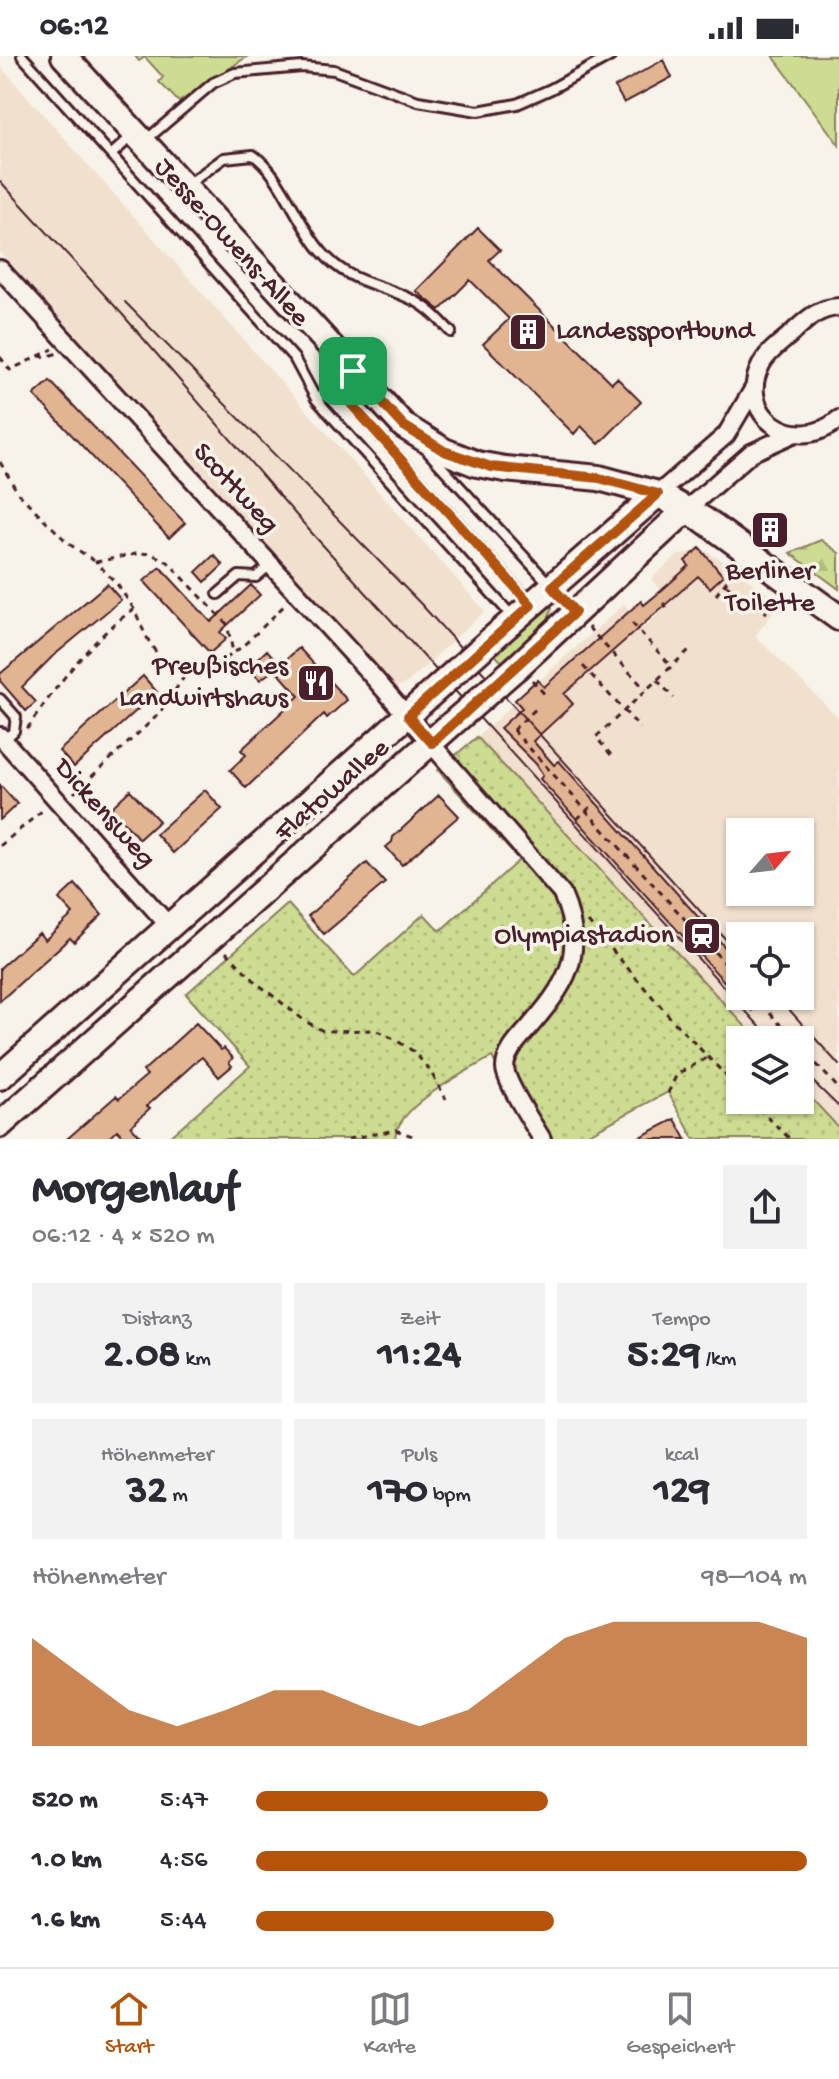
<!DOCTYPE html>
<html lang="de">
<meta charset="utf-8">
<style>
:root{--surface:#fff;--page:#f2f2f3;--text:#2b2b33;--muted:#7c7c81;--line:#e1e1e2;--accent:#b45309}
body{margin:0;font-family:"Gochi Hand",sans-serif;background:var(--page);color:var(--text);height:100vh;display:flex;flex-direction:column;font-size:30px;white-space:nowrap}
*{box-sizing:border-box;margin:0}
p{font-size:26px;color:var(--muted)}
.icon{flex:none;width:44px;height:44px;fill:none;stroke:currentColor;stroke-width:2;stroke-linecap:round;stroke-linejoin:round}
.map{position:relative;height:1083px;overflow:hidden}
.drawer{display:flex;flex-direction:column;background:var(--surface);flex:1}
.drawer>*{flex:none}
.needle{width:52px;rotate:62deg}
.fabs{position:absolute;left:726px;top:762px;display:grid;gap:16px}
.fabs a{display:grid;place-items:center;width:88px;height:88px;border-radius:0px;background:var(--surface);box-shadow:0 2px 6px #0004;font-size:40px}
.pin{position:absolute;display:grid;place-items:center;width:68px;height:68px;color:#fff;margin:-34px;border-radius:16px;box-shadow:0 4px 12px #0006}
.round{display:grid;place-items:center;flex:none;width:84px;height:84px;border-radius:0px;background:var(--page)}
.head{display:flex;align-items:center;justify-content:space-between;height:136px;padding:0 32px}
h1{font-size:44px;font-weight:800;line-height:60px}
.figures{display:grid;grid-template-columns:repeat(3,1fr);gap:12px;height:136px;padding:8px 32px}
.figures div{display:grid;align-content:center;border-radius:0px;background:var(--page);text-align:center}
.figures b{font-size:40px;font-weight:800}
.figures small{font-size:22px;font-weight:400}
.figures p{font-size:22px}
.chart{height:224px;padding:16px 32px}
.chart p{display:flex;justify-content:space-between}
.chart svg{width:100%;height:144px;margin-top:8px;fill:var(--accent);opacity:.7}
ul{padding:0 32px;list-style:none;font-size:26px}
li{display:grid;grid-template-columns:128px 96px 1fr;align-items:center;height:60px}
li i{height:20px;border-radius:10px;background:var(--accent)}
.status{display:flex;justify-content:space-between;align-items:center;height:56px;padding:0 40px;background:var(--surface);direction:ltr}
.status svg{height:22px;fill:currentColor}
.menu{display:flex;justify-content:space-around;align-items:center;height:112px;border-top:2px solid var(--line);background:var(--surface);font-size:22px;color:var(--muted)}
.menu a{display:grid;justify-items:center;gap:4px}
.menu .current{color:var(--accent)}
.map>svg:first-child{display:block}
.built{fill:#f1e0ce;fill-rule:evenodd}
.grass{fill:url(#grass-dots);stroke:#8b7e5e;stroke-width:2}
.forest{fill:url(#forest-firs);stroke:#8b7e5e;stroke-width:2}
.pitch{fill:#ccdc90;stroke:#8b7e5e;stroke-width:2}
.building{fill:#e2b592;stroke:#4a1f2b;stroke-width:2}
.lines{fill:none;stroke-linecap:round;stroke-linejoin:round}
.lane-casing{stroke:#4a1f2b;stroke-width:14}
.street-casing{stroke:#4a1f2b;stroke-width:22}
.secondary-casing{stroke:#4a1f2b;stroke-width:30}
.path{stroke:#4a1f2b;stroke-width:3;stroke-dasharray:6 6;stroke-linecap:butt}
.lane{stroke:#f7f3e8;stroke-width:8}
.street{stroke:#f7f3e8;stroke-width:16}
.secondary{stroke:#f7f3e8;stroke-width:24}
.tram{stroke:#4a1f2b;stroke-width:2}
.secondary-bridge-casing{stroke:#4a1f2b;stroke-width:30;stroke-linecap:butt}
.path-bridge{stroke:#4a1f2b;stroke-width:3;stroke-dasharray:6 6;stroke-linecap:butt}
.secondary-bridge{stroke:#f7f3e8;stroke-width:24}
.route-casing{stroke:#fff;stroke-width:16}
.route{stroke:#b45309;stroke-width:10}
.labels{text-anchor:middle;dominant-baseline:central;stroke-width:7;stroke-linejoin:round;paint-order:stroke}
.street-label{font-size:28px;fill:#4a1f2b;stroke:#f7f3e8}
.poi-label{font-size:28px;fill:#4a1f2b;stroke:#f7f3e8;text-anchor:end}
</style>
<div class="status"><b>06:12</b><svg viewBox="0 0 49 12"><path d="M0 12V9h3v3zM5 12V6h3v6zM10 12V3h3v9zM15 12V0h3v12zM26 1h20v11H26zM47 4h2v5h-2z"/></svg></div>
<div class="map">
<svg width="839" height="1083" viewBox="0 0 839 1083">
<defs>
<pattern id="grass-dots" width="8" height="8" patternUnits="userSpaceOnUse" patternTransform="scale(2)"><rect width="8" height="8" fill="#ccdc90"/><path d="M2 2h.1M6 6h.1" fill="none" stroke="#b1bc7c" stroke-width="1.8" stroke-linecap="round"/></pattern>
<pattern id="forest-firs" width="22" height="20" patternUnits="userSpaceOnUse" patternTransform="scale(2)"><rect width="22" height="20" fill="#ccdc90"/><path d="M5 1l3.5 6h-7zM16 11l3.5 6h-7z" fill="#b1bc7c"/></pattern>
</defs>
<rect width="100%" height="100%" fill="#f7f3e8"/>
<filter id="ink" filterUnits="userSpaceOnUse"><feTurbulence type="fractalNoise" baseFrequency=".0125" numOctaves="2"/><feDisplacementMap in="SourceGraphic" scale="16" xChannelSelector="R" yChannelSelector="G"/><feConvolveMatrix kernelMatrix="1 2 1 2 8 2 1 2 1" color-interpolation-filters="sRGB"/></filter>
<g filter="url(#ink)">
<path class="built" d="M0,10l485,545 -78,72 -15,6 -392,-437z
M700,492l23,13 57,42 -25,33 84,82v410l-39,-42v-46h-42l-281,-303 147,-133 20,23 27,-24 -20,-24 26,-23 18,-5zM740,776h60v60h-60zM740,880h60v60h-60z"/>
<path class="grass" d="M550,549l2,2 -5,16 -45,39 -8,-8z
M477,681l281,303h-18v60h60v-14l39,42v11h-145l-26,-47 -89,47h-43l-44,-82c-26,15 -96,49 -97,82h-228l83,-73 -64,-72 102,-90 66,73 70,-63 16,17 79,-71 -81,-90z"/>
<path class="forest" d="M821,484l18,13v36l-49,-36z"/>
<path class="pitch" d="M135,0h113l-69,46 -20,-20 4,-5 -18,-20 -6,4z
M773,0h66v89z"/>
<path class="building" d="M663,4l9,17 -48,26 -9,-16z
M478,172l22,22 -11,10 123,123 5,-5 24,24 -42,42 -18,-18 -7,8 -91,-90 26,-25 -39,-39 -30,30 -24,-19z
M50,325l135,142 -16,15 -135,-143z
M700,492l23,28 -13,12 -12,-12 -134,118 9,10 -40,37 21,24 5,-4 181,203v35l-200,-220 3,-4 -7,-11 -36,-36 22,-20 -7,-8 22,-20 7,7 97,-86 3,4 17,-14 28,-25 -4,-5z
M214,499l9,10 -18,17 -9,-10z
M160,511l51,55 40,-37 9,10 -40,37 6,7 -16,14 -66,-72z
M107,528l14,16 -69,57 -30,30 14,15 -10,9 -26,-30v-7z
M299,592l48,52 -20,18 -3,-4 -78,74 -16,-18 16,-15 -5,-5 58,-54 -24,-27 -15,11 -12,-12 19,-18 13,15z
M143,620l14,16 -83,75 -15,-16z
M0,729l17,19 -17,16z
M130,734l29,31 -20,18 -28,-31z
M205,734l17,19 -49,44 -17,-19z
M439,739l20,21 -57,49 -16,-18 6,-5 1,-5z
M367,807l18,20 -61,51 -16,-18z
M75,828l27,31 -28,27 -4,-4 -70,63v-33l39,-35 6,7 28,-26 -14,-15z
M196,967l25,27 3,-2 9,10 -4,4 3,4 -13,11 -17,-20 -4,3 -51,46 3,2 -19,18 12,13h-17l-9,-9 -9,9h-41l49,-43 3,3 28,-24 -4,-4z
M675,1063l11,20h-50z"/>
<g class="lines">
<defs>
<path id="lane" d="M22,0l272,302 22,41 196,217
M146,84l67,-57 22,-10 67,-6 32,3 84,31 60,10 39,-7 34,-15 60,-33
M111,99l23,-21
M187,129l37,-27 29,-3c28,18 44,69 68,96 28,33 58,32 92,49 15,7 27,20 38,32
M335,330l193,215
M316,343l35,-26
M429,397l145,158
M218,538l21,-18 17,1 14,-12
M0,643l16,18 -2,14 -10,9"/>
<path id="street" d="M0,213l368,402 194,223c27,61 3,92 -36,137 -9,10 -21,23 -21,37 1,15 28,56 37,71
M839,251c-21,1 -33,13 -48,27 -10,9 -24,18 -30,31 -26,49 34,92 78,54
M658,438l68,-59 29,-49
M687,453l64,-56 42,-19
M0,680l170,191"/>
<path id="secondary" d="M64,0l340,370 40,25 33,13 28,5 94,9 59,16 46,26 135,98
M492,583l166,-145
M517,611l170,-158
M0,1021l423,-376
M0,1069l447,-397"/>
</defs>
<use href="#lane" class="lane-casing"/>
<use href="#street" class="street-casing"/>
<use href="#secondary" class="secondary-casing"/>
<path class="path" d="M39,300l7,1 12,-4
M0,301l10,13 43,-21
M0,406l18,31 51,51 27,18
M725,528l42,29
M716,539l21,-27
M663,547l5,6
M134,553l-17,-25 -21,-22 44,-9 12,1 16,8 59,62 6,28
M632,567l39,43
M588,571l57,62
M583,610l57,62
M532,624l16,18
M657,624l17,18
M27,673c30,-44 63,-89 107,-120 6,13 11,27 19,39 45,60 99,-13 134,-45
M513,674l227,250
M611,699l-15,-18 93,-87
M74,737l85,-79 29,-43
M577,763l19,-17
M0,790l43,-36
M588,866l87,101 65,67
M226,896l32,32 47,37 18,10 52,-1 19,9 19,12 16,18 17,30
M767,940l-7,6 34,38
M751,955l9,-9 -5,-6
M800,990l39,43
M668,1037l9,-19 30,-16
M750,1044l40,39
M348,1083l48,-9 19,7"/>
<use href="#lane" class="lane"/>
<use href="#street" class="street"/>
<use href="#secondary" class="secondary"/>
<path class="tram" d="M0,125l122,133 188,217 462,509
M125,246l295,301 320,352
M777,940l62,69
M800,1013l39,38"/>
<defs>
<path id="secondary-bridge" d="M423,645l69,-62
M447,672l70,-61"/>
</defs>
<use href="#secondary-bridge" class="secondary-bridge-casing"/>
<path class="path-bridge" d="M513,674l25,-23"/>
<use href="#secondary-bridge" class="secondary-bridge"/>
</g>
</g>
<g class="lines" filter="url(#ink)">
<defs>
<path id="route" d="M353,315l51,55 40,25 47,16 108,11 59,16 -106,93 23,25 -143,131 -24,-27 123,-111 -196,-219z"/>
</defs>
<use href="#route" class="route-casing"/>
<use href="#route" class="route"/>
</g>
<defs>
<symbol id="building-square" viewBox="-11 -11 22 22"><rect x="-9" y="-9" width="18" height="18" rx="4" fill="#4a1f2b" stroke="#f7f3e8"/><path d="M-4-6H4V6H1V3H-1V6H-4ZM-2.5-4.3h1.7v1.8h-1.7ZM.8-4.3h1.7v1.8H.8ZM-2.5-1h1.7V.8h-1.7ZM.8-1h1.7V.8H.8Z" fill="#fff"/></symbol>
<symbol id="restaurant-square" viewBox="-11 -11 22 22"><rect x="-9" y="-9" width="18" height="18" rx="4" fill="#4a1f2b" stroke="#f7f3e8"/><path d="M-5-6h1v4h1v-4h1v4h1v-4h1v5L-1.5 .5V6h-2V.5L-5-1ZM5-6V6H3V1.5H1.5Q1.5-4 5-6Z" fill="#fff"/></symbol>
<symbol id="station-square" viewBox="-11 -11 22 22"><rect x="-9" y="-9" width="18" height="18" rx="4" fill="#4a1f2b" stroke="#f7f3e8"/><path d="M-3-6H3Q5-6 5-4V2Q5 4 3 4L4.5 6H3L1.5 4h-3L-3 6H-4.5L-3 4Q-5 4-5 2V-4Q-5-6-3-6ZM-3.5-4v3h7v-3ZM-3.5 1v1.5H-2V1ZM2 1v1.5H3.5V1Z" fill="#fff"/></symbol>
</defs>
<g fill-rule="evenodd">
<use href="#building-square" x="506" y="254" width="44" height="44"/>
<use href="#building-square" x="748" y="452" width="44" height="44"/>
<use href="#restaurant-square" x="294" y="605" width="44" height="44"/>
<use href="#station-square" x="680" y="858" width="44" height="44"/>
</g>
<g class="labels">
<g class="street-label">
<text transform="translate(231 187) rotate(48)">Jesse-Owens-Allee</text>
<text transform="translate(235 433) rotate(47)">Scottweg</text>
<text transform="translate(333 735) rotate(-41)">Flatowallee</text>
<text transform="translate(104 758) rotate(48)">Dickensweg</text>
</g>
<g class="poi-label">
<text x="556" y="276" text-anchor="start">Landessportbund</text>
<text x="770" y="516" text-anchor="middle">Berliner<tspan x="770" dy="32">Toilette</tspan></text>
<text x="288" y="611">Preußisches<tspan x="288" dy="32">Landwirtshaus</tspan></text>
<text x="674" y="880">Olympiastadion</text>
</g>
</g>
</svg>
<div class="fabs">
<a><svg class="needle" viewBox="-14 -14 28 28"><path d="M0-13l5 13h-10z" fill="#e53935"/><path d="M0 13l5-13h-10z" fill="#7c7c81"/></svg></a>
<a><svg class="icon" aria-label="locate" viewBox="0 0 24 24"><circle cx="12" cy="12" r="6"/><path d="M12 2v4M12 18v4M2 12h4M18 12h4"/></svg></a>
<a><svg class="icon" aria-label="layers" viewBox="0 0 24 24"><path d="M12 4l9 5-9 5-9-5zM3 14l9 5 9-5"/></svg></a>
</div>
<div class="pin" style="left:353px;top:315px;background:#1e9e55"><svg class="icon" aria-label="arrive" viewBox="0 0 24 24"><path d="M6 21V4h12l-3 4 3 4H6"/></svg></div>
</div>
<section class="drawer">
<div class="head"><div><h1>Morgenlauf</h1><p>06:12 · 4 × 520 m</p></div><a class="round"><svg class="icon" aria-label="share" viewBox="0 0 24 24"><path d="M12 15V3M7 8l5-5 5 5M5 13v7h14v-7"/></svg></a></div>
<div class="figures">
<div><p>Distanz</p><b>2.08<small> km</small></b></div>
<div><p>Zeit</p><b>11:24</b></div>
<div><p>Tempo</p><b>5:29<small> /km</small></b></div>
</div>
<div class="figures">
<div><p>Höhenmeter</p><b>32<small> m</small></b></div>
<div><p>Puls</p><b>170<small> bpm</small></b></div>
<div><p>kcal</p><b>129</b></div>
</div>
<div class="chart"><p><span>Höhenmeter</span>98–104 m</p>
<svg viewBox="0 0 160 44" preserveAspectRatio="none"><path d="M0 44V11L10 22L20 33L30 38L40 33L50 27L60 27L70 33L80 38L90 33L100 22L110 11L120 6L130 6L140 6L150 6L160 11V44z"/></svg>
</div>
<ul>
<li><b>520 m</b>5:47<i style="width:53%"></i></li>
<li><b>1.0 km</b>4:56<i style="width:100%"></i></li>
<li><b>1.6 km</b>5:44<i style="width:54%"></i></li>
</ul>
</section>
<nav class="menu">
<a class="current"><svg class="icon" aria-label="home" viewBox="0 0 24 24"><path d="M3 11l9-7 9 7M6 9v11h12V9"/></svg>Start</a>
<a><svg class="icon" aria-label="map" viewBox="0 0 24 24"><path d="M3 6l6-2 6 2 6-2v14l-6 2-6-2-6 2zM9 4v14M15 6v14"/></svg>Karte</a>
<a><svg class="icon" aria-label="saved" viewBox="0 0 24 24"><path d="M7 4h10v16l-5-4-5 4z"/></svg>Gespeichert</a>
</nav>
